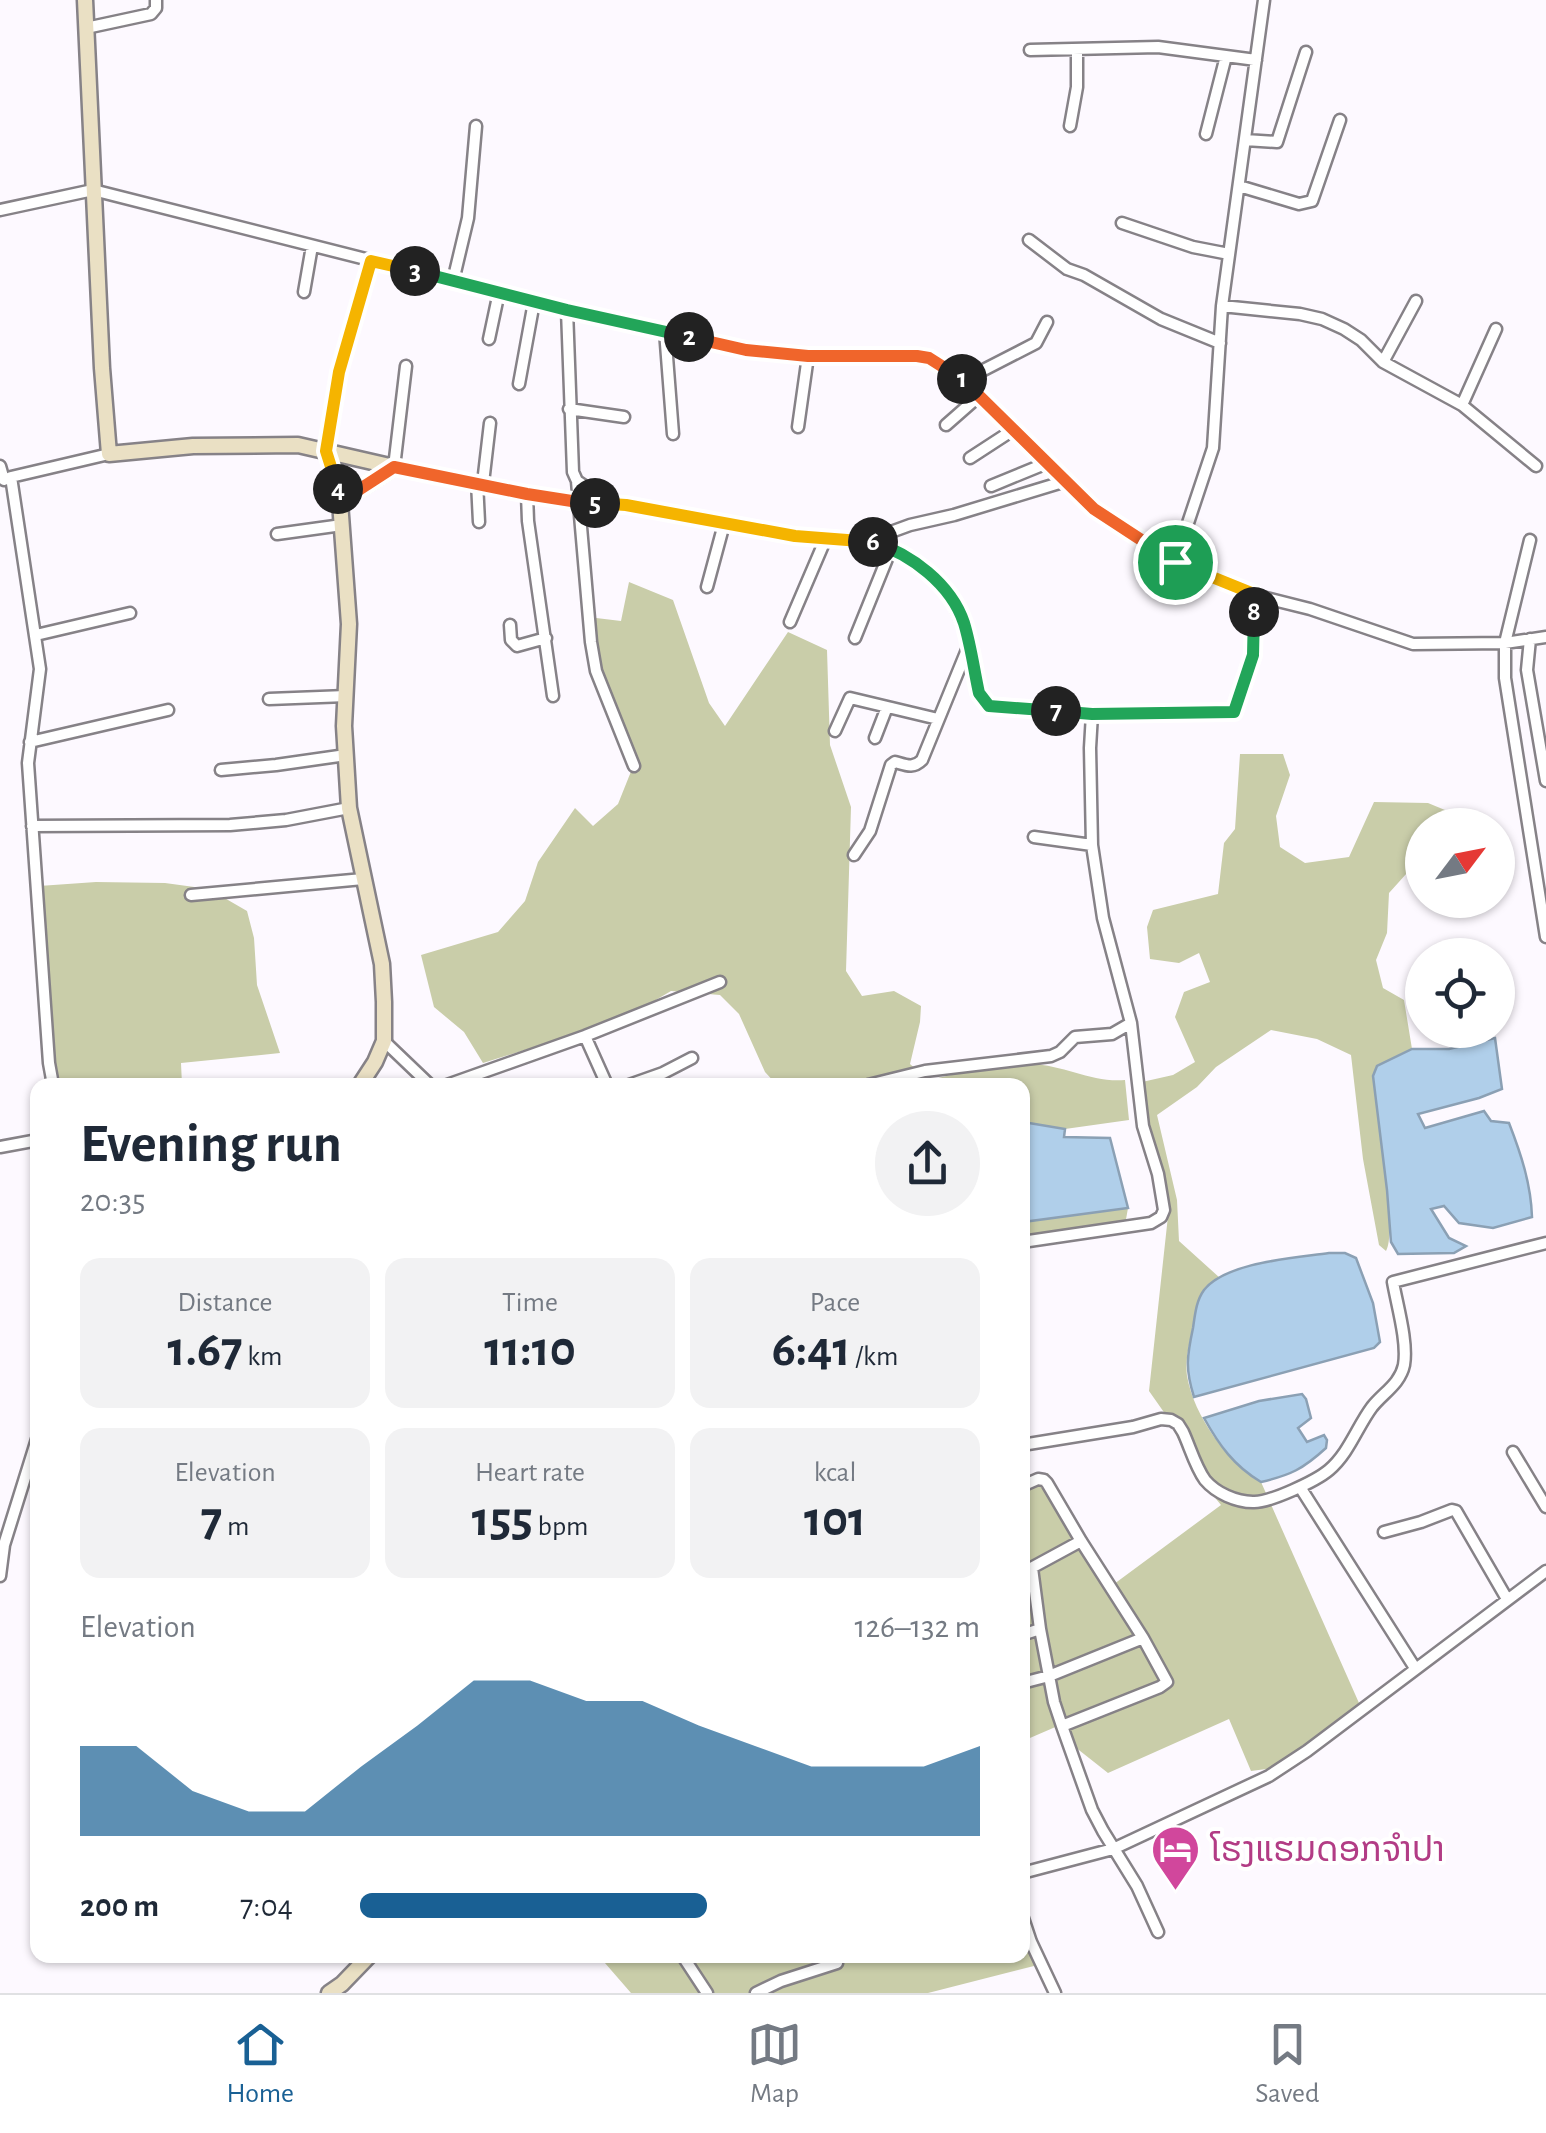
<!DOCTYPE html>
<meta charset="utf-8">
<style>
:root{--surface:#fff;--page:#f2f2f3;--text:#1f2937;--muted:#747a83;--line:#e0e1e3;--accent:#196094}
body{margin:0;font-family:"Alegreya Sans","Noto Sans Lao",sans-serif;background:var(--page);color:var(--text);height:100vh;display:flex;flex-direction:column;font-size:38px;white-space:nowrap}
*{box-sizing:border-box;margin:0}
p{font-size:32px;color:var(--muted)}
.icon{flex:none;width:55px;height:55px;fill:none;stroke:currentColor;stroke-width:2;stroke-linecap:round;stroke-linejoin:round}
.map{position:relative;flex:1;overflow:hidden}
.panel{position:absolute;left:30px;top:1078px;width:1000px;height:885px;display:flex;flex-direction:column;background:var(--surface);border-radius:20px;box-shadow:0 2px 8px #0004}
.panel>*{flex:none}
.needle{width:65px;rotate:58deg}
.fabs{position:absolute;left:1405px;top:808px;display:grid;gap:20px}
.fabs a{display:grid;place-items:center;width:110px;height:110px;border-radius:50%;background:var(--surface);box-shadow:0 2px 8px #0004;font-size:50px}
.pin{position:absolute;display:grid;place-items:center;width:85px;height:85px;color:#fff;margin:-42px;border:5px solid #fff;border-radius:50%;box-shadow:0 2px 10px #0007}
.km{position:absolute;width:50px;height:50px;margin:-25px;border-radius:50%;background:#222;color:#fff;font-size:28px;line-height:50px;text-align:center}
.round{display:grid;place-items:center;flex:none;width:105px;height:105px;border-radius:52px;background:var(--page)}
.summary{display:flex;align-items:center;justify-content:space-between;height:170px;padding:0 50px}
h1{font-size:55px;font-weight:700;line-height:75px}
.figures{display:grid;grid-template-columns:repeat(3,1fr);gap:15px;height:170px;padding:10px 50px}
.figures div{display:grid;align-content:center;border-radius:20px;background:var(--page);text-align:center}
.figures b{font-size:50px;font-weight:700}
.figures small{font-size:28px;font-weight:400}
.figures p{font-size:28px}
.chart{height:280px;padding:20px 50px}
.chart p{display:flex;justify-content:space-between}
.chart svg{width:100%;height:180px;margin-top:10px;fill:var(--accent);opacity:.7}
ul{padding:0 50px;list-style:none;font-size:32px}
li{display:grid;grid-template-columns:160px 120px 1fr;align-items:center;height:75px}
li i{height:25px;border-radius:12px;background:var(--accent)}
.tab-bar{display:flex;justify-content:space-around;align-items:center;height:140px;border-top:2px solid var(--line);background:var(--surface);font-size:28px;color:var(--muted)}
.tab-bar a{display:grid;justify-items:center;gap:5px}
.tab-bar .on{color:var(--accent)}
.map>svg:first-child{display:block}
.green{fill:#c9cda9}
.water{fill:#b0cfea;stroke:#8ba0b4;stroke-width:2.5}
.lines{fill:none;stroke-linecap:round;stroke-linejoin:round}
.street-casing{stroke:#868287;stroke-width:15}
.secondary-casing{stroke:#868287;stroke-width:19}
.street{stroke:#fff;stroke-width:10}
.secondary{stroke:#eae0c4;stroke-width:14}
.split-1-casing{stroke:#fff;stroke-width:20}
.split-2-casing{stroke:#fff;stroke-width:20}
.split-3-casing{stroke:#fff;stroke-width:20}
.split-4-casing{stroke:#fff;stroke-width:20}
.split-5-casing{stroke:#fff;stroke-width:20}
.split-6-casing{stroke:#fff;stroke-width:20}
.split-7-casing{stroke:#fff;stroke-width:20}
.split-8-casing{stroke:#fff;stroke-width:20}
.split-9-casing{stroke:#fff;stroke-width:20}
.split-1{stroke:#f0652b;stroke-width:12}
.split-2{stroke:#f0652b;stroke-width:12}
.split-3{stroke:#22a559;stroke-width:12}
.split-4{stroke:#f5b400;stroke-width:12}
.split-5{stroke:#f0652b;stroke-width:12}
.split-6{stroke:#f5b400;stroke-width:12}
.split-7{stroke:#22a559;stroke-width:12}
.split-8{stroke:#22a559;stroke-width:12}
.split-9{stroke:#f5b400;stroke-width:12}
.labels{text-anchor:middle;dominant-baseline:central;stroke-width:8;stroke-linejoin:round;paint-order:stroke}
.hotel-label{font-size:35px;fill:#b23c85;stroke:#fff;text-anchor:start}
</style>
<div class="map">
<svg width="1546" height="1993" viewBox="0 0 1546 1993">
<rect width="100%" height="100%" fill="#fdf9ff"/>
<path class="green" d="M629,582l44,18 36,103 16,23 63,-94 39,18 3,95 21,62 -5,164 16,25 32,-5 27,15 -1,16 -10,42 18,16c30,-6 72,-17 103,-16 33,1 62,19 94,16l4,40 -64,9 -42,-7 -1,-37h-129l-6,-3 -10,3h-100l-12,-13 -26,-58 -19,-19 -49,-4 -17,10 -78,33 -93,29 -19,-31 -30,-25 -13,-52 77,-23 27,-31 13,-39 37,-54 18,18 25,-22 14,-35 -32,-86 -12,-66 33,4z
M1240,754h43l7,21 -14,41 4,31 25,16 44,-6 25,-55 54,1 29,12 -3,10h-32v43l-15,5 -18,20 -2,40 -11,27 7,28 21,12 8,49 -35,17 -4,10c4,31 25,154 13,175l-7,-6 -16,-86 -12,-104 -34,-16 -46,-9 -55,37 -19,20 -40,28 20,85 2,41 41,37c-23,15 -23,27 -28,52 -3,15 -7,32 -5,46 7,40 40,86 74,106l98,221 -78,64 -30,4 -22,-52 -121,54 -38,-30 -10,-18 -37,16 -1,-265 26,-3 62,114 111,-82 -27,-33 -26,-54 -19,-27 19,-175 -24,-100 -2,-34 31,-7 22,-13 -20,-45 9,-25 26,-10 -11,-29 -20,10 -29,-4 -3,-32 6,-17 65,-16 6,-51 11,-14z
M96,882l69,1 44,6 38,22 7,27 3,47 23,68 -99,10 1,22h-124l-19,-199z
M1128,1208l-3,17 -102,10 -1,-13z
M1023,1916l19,48 -114,29h-297l-33,-38h424z"/>
<path class="water" d="M1495,1038l7,51 -23,9 -61,16 7,14 59,-17 7,10 18,2c12,31 22,61 23,94l-39,11 -34,-5 -15,-17 -13,3 18,29 17,8 -12,7 -56,1 -7,-12 -4,-52 -14,-114 4,-10 35,-17h37z
M1023,1122l42,7 -1,8 46,1 18,70 -105,14z
M1329,1253h16l11,5 17,45 7,39 -6,6 -180,49c-9,-28 -7,-41 -1,-69 2,-13 3,-27 11,-38 22,-28 91,-32 125,-37z
M1302,1394l4,5 5,19 -13,10 9,14 17,-7 3,5 -1,8c-23,21 -35,27 -65,34 -27,-16 -42,-37 -57,-64l55,-17z"/>
<g class="lines">
<defs>
<path id="street" d="M86,28l65,-14 5,-6v-8
M1030,50l128,-3 98,13
M1070,126l7,-39v-38
M1206,134l20,-78
M1245,140l32,2 29,-90
M1239,186l60,18 13,-3 28,-81
M0,210l93,-20 474,120 179,40 62,6h109l12,2 35,22 130,129 81,53 79,33 56,14 103,35 92,-1 41,-6
M1122,223l71,24 36,7
M1029,240l38,29 17,6 77,44 59,24
M453,281l15,-63 8,-92
M304,292l8,-46
M1222,306l78,8 22,5 22,10 17,11 22,22 79,43 74,61
M567,310l6,162 4,9 31,21
M665,331l8,103
M489,339l10,-47
M1383,362l33,-61
M406,366l-12,101 184,35 48,3 169,31 74,4 41,-15 44,-10 112,-34
M964,380l72,-37 11,-21
M519,384l15,-82
M1462,405l34,-76
M569,409l55,8
M946,425l33,-29
M798,427l10,-71
M326,451l13,-79 32,-111
M970,458l43,-28
M0,466l4,14
M577,481l14,161 5,29 38,95
M477,482l2,40
M483,483l7,-60
M991,486l56,-23
M527,494l1,27 25,175
M277,534l65,-9
M1530,540l-25,103v35l41,259
M869,541c60,19 91,54 102,115 4,18 4,37 18,50l103,8 140,-1 5,-6 16,-52 1,-60
M1175,562l38,-114 9,-142 42,-306
M707,587l17,-63
M790,622l36,-84
M510,625l1,15 6,6 29,-8
M36,635l94,-22
M855,638l36,-89
M1530,639l-3,31 19,111
M269,699l77,-3
M835,731l15,-33 88,21
M875,738l12,-31
M30,742l138,-32
M221,770l55,-5 70,-10
M32,826l198,-1 56,-5 63,-12
M1034,837l58,8
M854,855l16,-24 21,-66 4,-3c11,3 18,7 27,-2l47,-115
M191,895l172,-16
M585,1036l22,49
M384,1041l46,44
M53,1085l-4,-22 -21,-300 12,-94 -29,-192 98,-23
M447,1085l138,-49 135,-54
M629,1085l34,-12 29,-15
M868,1085l57,-14 126,-15 9,-4 15,-15 37,-3 19,-11
M0,1147l38,-7
M1022,1242l129,-19 10,-6 3,-7 -6,-36 -15,-48 -12,-103 -28,-105 -11,-73 -2,-97 2,-34
M1022,1445l111,-18 28,-8 10,1 7,4 5,8c7,15 12,34 22,48 11,13 31,22 48,22 16,1 63,-21 76,-32 20,-17 28,-43 43,-63 11,-14 28,-23 32,-42 4,-23 -7,-60 -11,-83l153,-39
M1513,1452l33,55
M1022,1486l16,-7 6,1 3,3 34,58 62,97 24,44 -7,5 -98,39
M1300,1487l115,181
M1384,1532l37,-10 31,-12 4,1 51,88
M1032,1568l8,61 14,73 8,24 30,84 11,21 34,55 21,46
M1022,1573l59,-32
M0,1576l4,-31 34,-109
M1022,1635l18,-6
M1022,1683l27,-7 94,-38
M1022,1873l91,-24 156,-73 38,-25 239,-180
M1022,1915l9,27 24,51
M682,1955l25,38
M756,1993l25,-12 56,-18"/>
<path id="secondary" d="M85,0l17,368 7,86 84,-8 105,-1 96,22
M326,451l10,26 4,25 9,122 -5,102 5,82 33,156 2,38v39l-9,21 -15,23
M340,502l54,-35
M329,1993l13,-9 28,-29"/>
</defs>
<use href="#street" class="street-casing"/>
<use href="#secondary" class="secondary-casing"/>
<use href="#street" class="street"/>
<use href="#secondary" class="secondary"/>
</g>
<g class="lines">
<defs>
<path id="split-1" d="M962,379l132,130 81,53"/>
<path id="split-2" d="M689,337l57,13 62,6h109l12,2 33,21"/>
<path id="split-3" d="M415,271l152,39 122,27"/>
<path id="split-4" d="M338,489l-12,-38 13,-79 32,-111 44,10"/>
<path id="split-5" d="M338,489l2,13 54,-35 133,27 51,8 17,1"/>
<path id="split-6" d="M595,503l31,2 169,31 78,6"/>
<path id="split-7" d="M873,542c38,12 78,42 91,81 7,23 10,47 15,70l10,13 67,5"/>
<path id="split-8" d="M1056,711l36,3 142,-2 19,-57 1,-43"/>
<path id="split-9" d="M1175,562l79,32v18"/>
</defs>
<use href="#split-1" class="split-1-casing"/>
<use href="#split-2" class="split-2-casing"/>
<use href="#split-3" class="split-3-casing"/>
<use href="#split-4" class="split-4-casing"/>
<use href="#split-5" class="split-5-casing"/>
<use href="#split-6" class="split-6-casing"/>
<use href="#split-7" class="split-7-casing"/>
<use href="#split-8" class="split-8-casing"/>
<use href="#split-9" class="split-9-casing"/>
<use href="#split-1" class="split-1"/>
<use href="#split-2" class="split-2"/>
<use href="#split-3" class="split-3"/>
<use href="#split-4" class="split-4"/>
<use href="#split-5" class="split-5"/>
<use href="#split-6" class="split-6"/>
<use href="#split-7" class="split-7"/>
<use href="#split-8" class="split-8"/>
<use href="#split-9" class="split-9"/>
</g>
<defs>
<symbol id="hotel-pin" viewBox="-11 -11 22 30"><path d="M0 17L-7.5 6A9.5 9.5 0 1 1 7.5 6Z" fill="#d1479c" stroke="#fff"/><path d="M-6-4.5h1.5V1H6V5H4.5V3h-9V5H-6ZM-4 0a1.8 1.8 0 1 1 3.6 0ZM.5 0V-2.5h3Q6-2.5 6 0Z" fill="#fff"/></symbol>
</defs>
<g fill-rule="evenodd">
<use href="#hotel-pin" x="1148" y="1822" width="55" height="75"/>
</g>
<g class="labels">
<g class="hotel-label">
<text x="1211" y="1850">ໂຮງແຮມດອກຈຳປາ</text>
</g>
</g>
</svg>
<div class="fabs">
<a><svg class="needle" viewBox="-14 -14 28 28"><path d="M0-13l5 13h-10z" fill="#e53935"/><path d="M0 13l5-13h-10z" fill="#747a83"/></svg></a>
<a><svg class="icon" aria-label="locate" viewBox="0 0 24 24"><circle cx="12" cy="12" r="6"/><path d="M12 2v4M12 18v4M2 12h4M18 12h4"/></svg></a>
</div>
<div class="pin" style="left:1175px;top:562px;background:#1e9e55"><svg class="icon" aria-label="arrive" viewBox="0 0 24 24"><path d="M6 21V4h12l-3 4 3 4H6"/></svg></div>
<b class="km" style="left:962px;top:379px">1</b>
<b class="km" style="left:689px;top:337px">2</b>
<b class="km" style="left:415px;top:271px">3</b>
<b class="km" style="left:338px;top:489px">4</b>
<b class="km" style="left:595px;top:503px">5</b>
<b class="km" style="left:873px;top:542px">6</b>
<b class="km" style="left:1056px;top:711px">7</b>
<b class="km" style="left:1254px;top:612px">8</b>
<section class="panel">
<div class="summary"><div><h1>Evening run</h1><p>20:35</p></div><a class="round"><svg class="icon" aria-label="share" viewBox="0 0 24 24"><path d="M12 15V3M7 8l5-5 5 5M5 13v7h14v-7"/></svg></a></div>
<div class="figures">
<div><p>Distance</p><b>1.67<small> km</small></b></div>
<div><p>Time</p><b>11:10</b></div>
<div><p>Pace</p><b>6:41<small> /km</small></b></div>
</div>
<div class="figures">
<div><p>Elevation</p><b>7<small> m</small></b></div>
<div><p>Heart rate</p><b>155<small> bpm</small></b></div>
<div><p>kcal</p><b>101</b></div>
</div>
<div class="chart"><p><span>Elevation</span>126–132 m</p>
<svg viewBox="0 0 160 44" preserveAspectRatio="none"><path d="M0 44V22L10 22L20 33L30 38L40 38L50 27L60 17L70 6L80 6L90 11L100 11L110 17L120 22L130 27L140 27L150 27L160 22V44z"/></svg>
</div>
<ul>
<li><b>200 m</b>7:04<i style="width:56%"></i></li>
</ul>
</section>
</div>
<nav class="tab-bar">
<a class="on"><svg class="icon" aria-label="home" viewBox="0 0 24 24"><path d="M3 11l9-7 9 7M6 9v11h12V9"/></svg>Home</a>
<a><svg class="icon" aria-label="map" viewBox="0 0 24 24"><path d="M3 6l6-2 6 2 6-2v14l-6 2-6-2-6 2zM9 4v14M15 6v14"/></svg>Map</a>
<a><svg class="icon" aria-label="saved" viewBox="0 0 24 24"><path d="M7 4h10v16l-5-4-5 4z"/></svg>Saved</a>
</nav>
